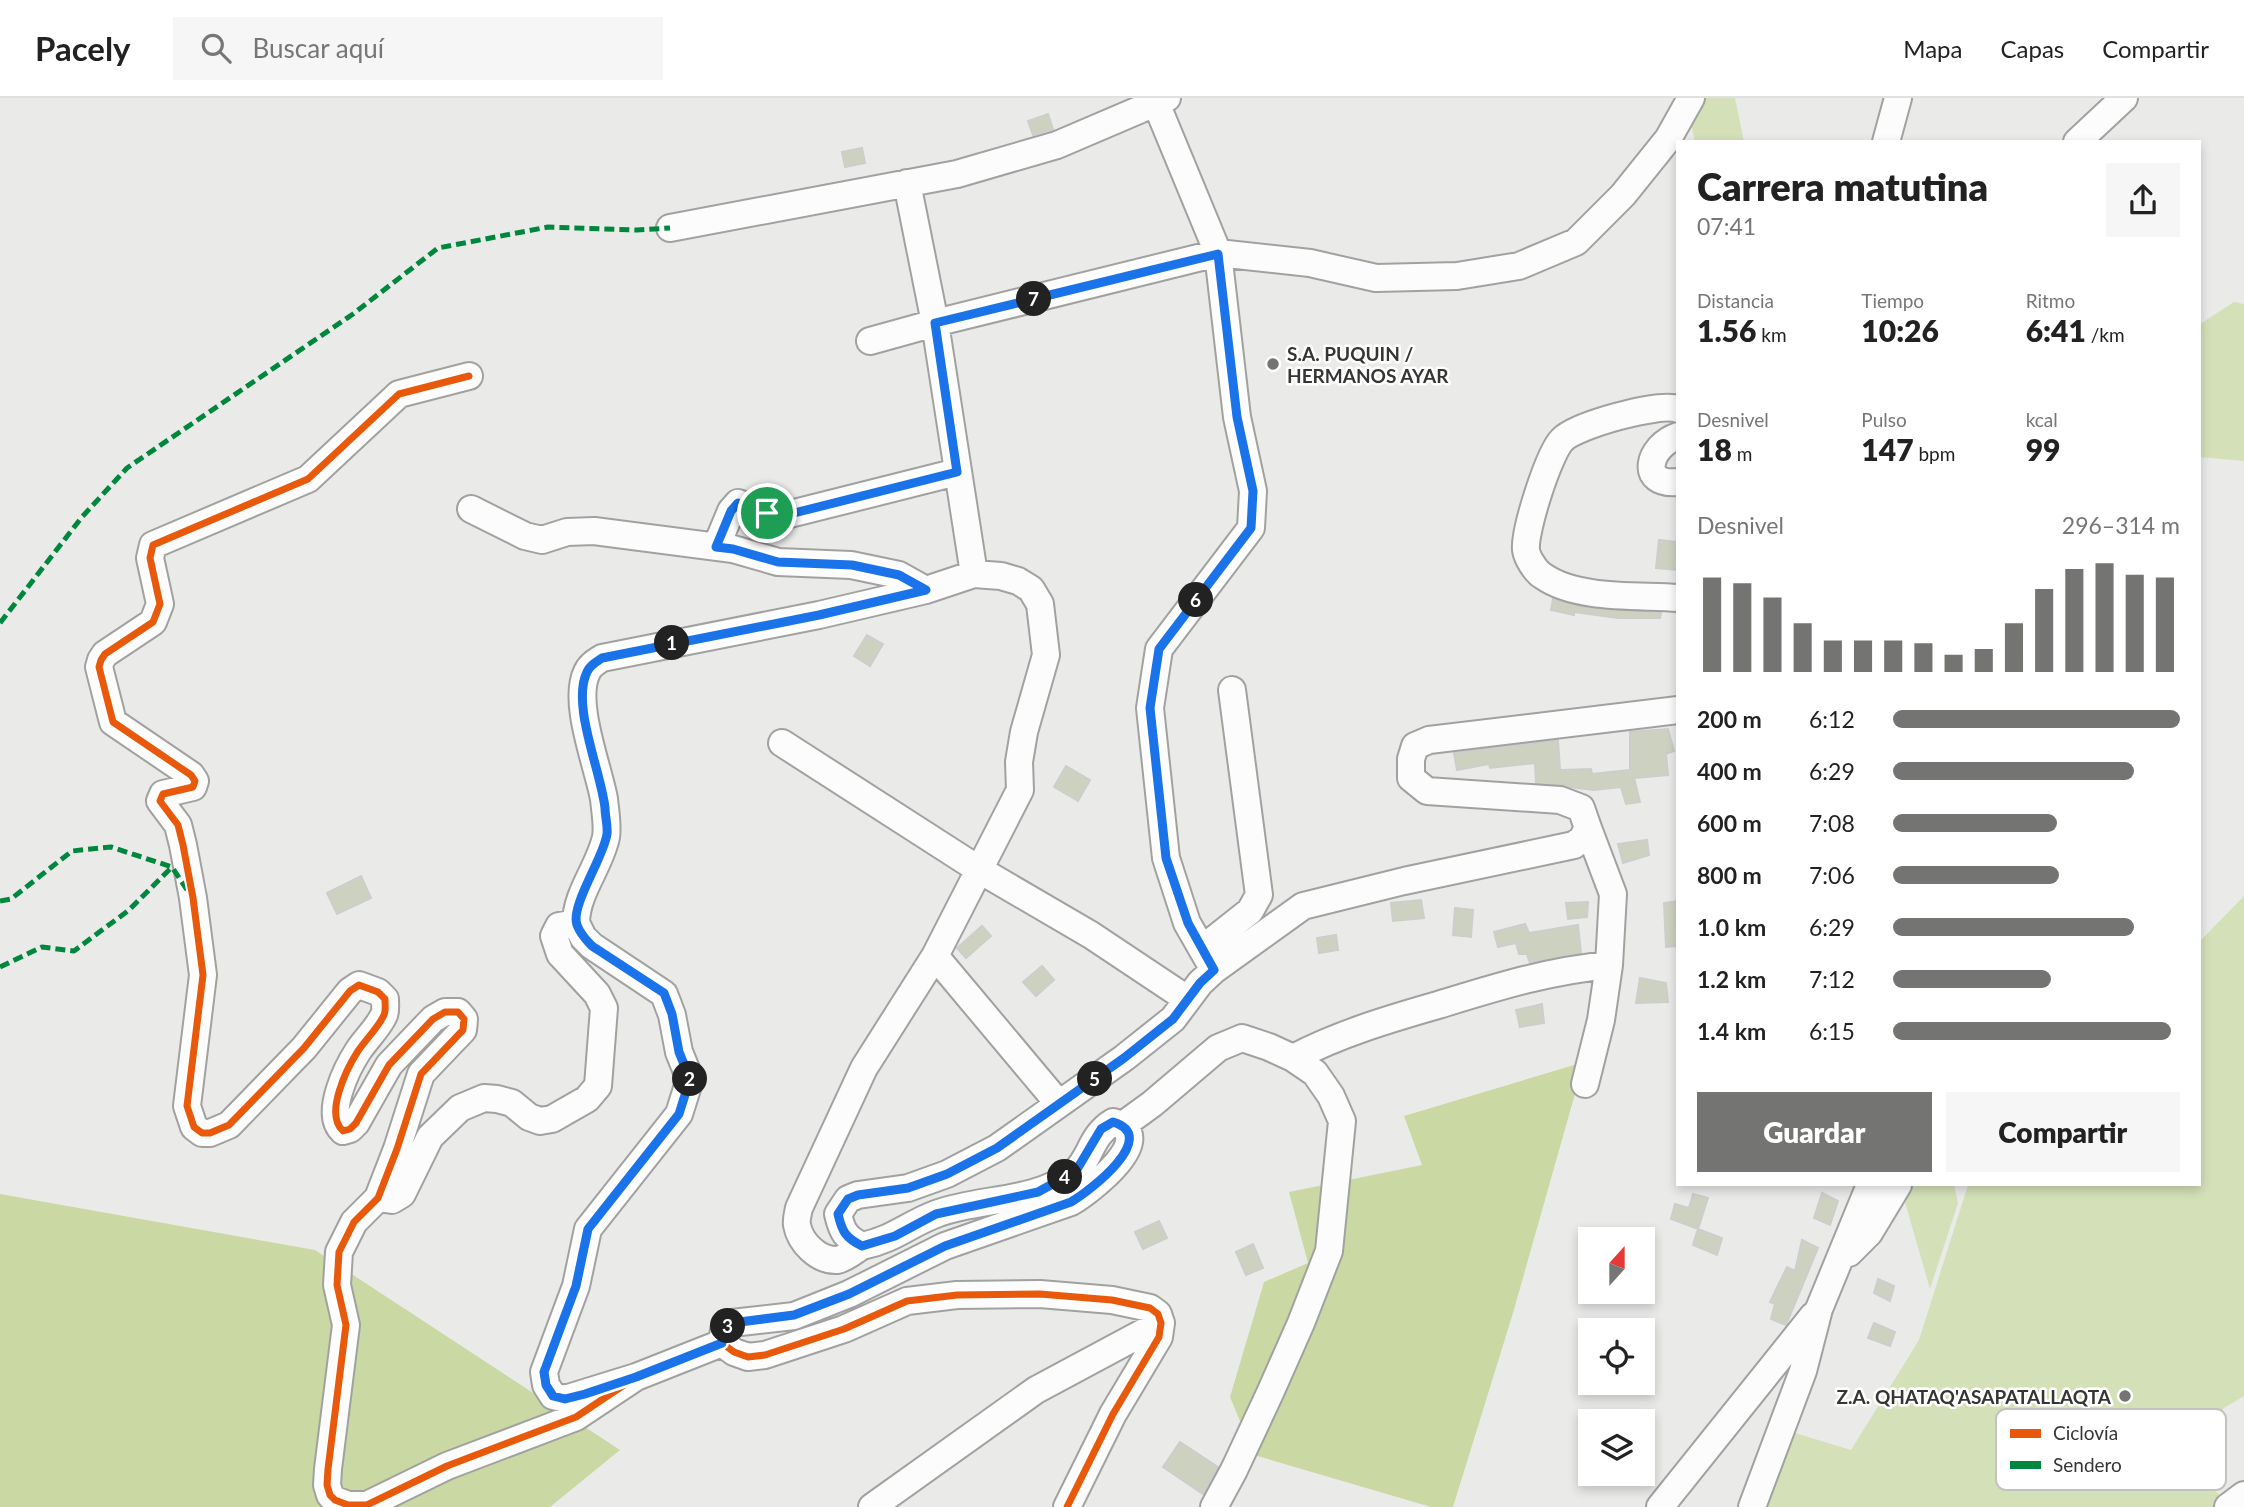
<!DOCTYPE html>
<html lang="es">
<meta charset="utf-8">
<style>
:root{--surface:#fff;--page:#f6f6f6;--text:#222;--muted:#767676;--line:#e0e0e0;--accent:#747573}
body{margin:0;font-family:Lato,sans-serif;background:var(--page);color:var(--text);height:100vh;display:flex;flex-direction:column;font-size:26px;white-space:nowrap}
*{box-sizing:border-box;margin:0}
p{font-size:23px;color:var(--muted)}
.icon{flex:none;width:38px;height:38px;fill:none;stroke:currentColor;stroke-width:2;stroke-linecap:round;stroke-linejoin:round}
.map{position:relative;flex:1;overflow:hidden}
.side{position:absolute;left:1676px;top:42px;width:525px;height:1046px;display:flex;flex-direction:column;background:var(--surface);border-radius:0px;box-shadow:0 4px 10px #0003}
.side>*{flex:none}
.needle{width:46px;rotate:21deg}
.buttons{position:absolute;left:1578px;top:1129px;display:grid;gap:14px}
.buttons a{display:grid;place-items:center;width:77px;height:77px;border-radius:0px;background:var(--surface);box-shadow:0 4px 10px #0003;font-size:35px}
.pin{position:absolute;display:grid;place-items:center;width:60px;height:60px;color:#fff;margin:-30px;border:4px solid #fff;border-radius:50%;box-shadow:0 2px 7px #0007}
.km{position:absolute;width:35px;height:35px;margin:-18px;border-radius:50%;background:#222;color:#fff;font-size:19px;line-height:35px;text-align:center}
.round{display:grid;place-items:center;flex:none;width:74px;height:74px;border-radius:0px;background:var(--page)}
.overview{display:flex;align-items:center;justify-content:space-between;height:119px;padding:0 21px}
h1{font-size:38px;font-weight:800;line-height:52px}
.stats{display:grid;grid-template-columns:repeat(3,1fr);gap:10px;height:119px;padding:7px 21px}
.stats div{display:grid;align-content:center}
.stats b{font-size:30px;font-weight:800}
.stats small{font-size:19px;font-weight:400}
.stats p{font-size:19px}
.chart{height:196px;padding:14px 21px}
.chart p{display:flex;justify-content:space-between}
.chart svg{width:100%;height:126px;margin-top:7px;stroke:var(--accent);stroke-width:6}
.primary-button{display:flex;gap:14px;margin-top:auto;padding:14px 21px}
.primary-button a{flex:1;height:80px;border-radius:0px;background:var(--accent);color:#fff;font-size:28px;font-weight:800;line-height:80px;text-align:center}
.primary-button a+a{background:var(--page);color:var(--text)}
ul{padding:0 21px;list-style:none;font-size:23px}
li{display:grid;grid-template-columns:112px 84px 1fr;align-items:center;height:52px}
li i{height:18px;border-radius:9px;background:var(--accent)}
header{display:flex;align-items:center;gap:42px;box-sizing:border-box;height:98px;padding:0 35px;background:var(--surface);border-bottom:2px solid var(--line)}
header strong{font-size:33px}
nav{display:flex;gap:38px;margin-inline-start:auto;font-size:24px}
.search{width:490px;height:63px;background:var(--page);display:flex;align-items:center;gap:18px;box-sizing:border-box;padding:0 24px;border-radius:0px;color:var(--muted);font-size:26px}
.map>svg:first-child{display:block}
.green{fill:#d4e0b8}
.forest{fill:#cad8a4}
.building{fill:#cdd2c0;stroke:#cdcecc;stroke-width:2}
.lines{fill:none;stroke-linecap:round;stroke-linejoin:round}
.minor-casing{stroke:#a1a2a0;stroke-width:30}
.minor{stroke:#fcfcfc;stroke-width:26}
.quiet{stroke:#00873e;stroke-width:5;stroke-dasharray:10 5;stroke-linecap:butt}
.cycleway-casing{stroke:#fff;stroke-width:11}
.cycleway{stroke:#e8590c;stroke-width:7}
.route-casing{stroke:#fff;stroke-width:14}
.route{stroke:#1a73e8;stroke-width:9}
.poi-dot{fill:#747573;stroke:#fff;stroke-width:2.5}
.labels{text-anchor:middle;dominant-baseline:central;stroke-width:5;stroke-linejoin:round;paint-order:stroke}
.poi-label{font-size:19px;font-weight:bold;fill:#353534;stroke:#fff;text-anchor:start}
.key{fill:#fff;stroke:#c2c2c2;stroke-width:2}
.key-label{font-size:19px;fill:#353534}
</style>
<header>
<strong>Pacely</strong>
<div class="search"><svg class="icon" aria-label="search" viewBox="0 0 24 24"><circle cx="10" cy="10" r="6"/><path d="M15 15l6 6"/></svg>Buscar aquí</div>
<nav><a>Mapa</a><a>Capas</a><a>Compartir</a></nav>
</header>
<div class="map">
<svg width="2244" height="1409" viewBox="0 0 2244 1409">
<rect width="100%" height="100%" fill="#eaebe9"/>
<path class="green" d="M1685,0h50l9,44h-49z
M2234,204l10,2v157l-44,-4v-133z
M2244,798v500l-20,12 -39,50 40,43 -8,6h-472l47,-75 59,18 68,-110 49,-155h232v-244z
M1900,1087h54l4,18 -28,86z"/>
<path class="forest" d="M1584,964l-71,251 -60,194h-22l-177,-52 -24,-58 34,-115 44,-19 -19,-71 133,-27 -18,-49z
M0,1096l315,56 305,200 -70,57h-550z"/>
<path class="building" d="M1048,16l5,15 -20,6 -5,-14z
M862,50l3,15 -20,4 -3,-15z
M1659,442l18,2v28l-21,-2z
M1553,501l35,9 73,5 -1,5h-42l-44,-6v3l-23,-5z
M867,537l16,9 -13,22 -16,-10z
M1668,631l6,22 -8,3 2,21 -34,3 6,24 -14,2 -5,-17 -27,3 -58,-7 -1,-20 -45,5 -1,-4 -32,6 -3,-17 104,-13 2,30 31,-1 1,5 38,-4v-38z
M1066,668l24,14 -12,21 -24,-14z
M1647,742l2,15 -26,8 -5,-19z
M361,778l10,22 -34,16 -10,-21z
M1421,802l3,18 -31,3 -2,-18z
M1678,803v45l-12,1 -2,-44z
M1588,804l-1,15 -19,2 -2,-16z
M1455,810l18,2 -2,27 -18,-2z
M1525,826l4,9 49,-8 3,28 -51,10 -3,-9h-8l-3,-11 -18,4 -4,-15z
M982,828l9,10 -25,22 -9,-10z
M1336,837l2,15 -19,3 -2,-15z
M1042,868l12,14 -18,16 -13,-14z
M1640,880l26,5 2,19 -32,1z
M1542,906l2,19 -24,4 -4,-17z
M1822,1095l16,8 -8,24 -16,-7z
M1693,1096l15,4 -10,31 -27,-10 4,-15 14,4z
M1159,1123l8,17 -24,11 -8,-17z
M1698,1131l24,9 -5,17 -24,-10z
M1802,1142l16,8 -32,77 -15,-6 4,-15 -5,-2 17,-35 8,4z
M1253,1146l10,24 -17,7 -10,-23z
M1878,1181l16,7 -4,15 -16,-8z
M1874,1225l21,9 -5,14 -22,-8z
M1180,1344l38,25 -15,27 -40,-27z"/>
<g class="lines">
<defs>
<path id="minor" d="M1156,5l62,150 19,164 16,74 -2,37 -92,121 -9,59 16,150 21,65 27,47 89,-64 101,-25 170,-36 8,-6 6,-11 -7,-20 -21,-8 -133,-9 -16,-13v-19l4,-13 14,-6 249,-30
M1886,44l12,-44
M2077,44l47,-44
M907,85l28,140 39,251
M670,130l287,-54 100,-29 110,-47
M870,243l65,-18 283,-70 92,10 66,15 81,-2 62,-10 57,-24 47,-47 45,-56 23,-41
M469,278l-70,18 -91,85 -155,66 -3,13 10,46 -7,18 -48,32 -4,6 -2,7 14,55 78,53 4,6 -2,6 -30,7 -3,7 18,24 5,20 10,53 10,77 -16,131 7,21 8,6h8l19,-8 75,-77 46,-57 9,-6 19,7 7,7c0,6 1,12 -1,16 -6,13 -18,24 -26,36 -11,17 -34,63 -15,80l7,-2 6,-6 33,-58 44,-46 12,-7h13l6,7 -1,11 -42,44 -24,75 -19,49 -24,24 -15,30 -2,33 9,40 -18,144 -1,16 3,10 5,5 13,5h19l80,-39 129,-49 60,-40
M1678,311c-18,-7 -102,16 -116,31 -13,13 -38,91 -36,110 1,8 10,22 17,26 34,24 95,19 135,22
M1678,338c-30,10 -40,50 0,46
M471,411l54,27 17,4 25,-8 27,-1 139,18 45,13 73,3 48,10 27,15
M716,449l15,-36 7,-8 29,10 23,1 167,-42
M782,645l196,126 113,66 96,64
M576,825c0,-30 24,-57 30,-86 2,-11 -1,-27 -2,-38 -6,-33 -32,-97 -17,-127 3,-7 9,-10 15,-14l217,-43 107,-25 48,-16 27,2 17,5 13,8 9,15 6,51 -22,77 -5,30 1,28 -85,166 -71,112 -65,140c-1,5 -3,12 -2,17 3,17 21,36 40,35 8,-1 18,-10 25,-14
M1202,851l48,-38 9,-16 -27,-205
M935,858l124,148
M1293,960c46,-24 96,-39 145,-53 59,-18 109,-34 171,-40l4,-71 -25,-66
M1585,986l16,-64 8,-55
M1123,1027l29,-21 66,-56 24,-10 27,9 24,11 22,15 16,23 11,25 -13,130 -28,72 -31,70 -36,77 -20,37
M378,1100l14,2 10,-6 28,-57 30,-29 24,-10 13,1 15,4 17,14 11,4 12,-2 35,-20 11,-13 6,-78 -7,-14 -37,-40 -6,-18 5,-10 17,-3 7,14 9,9 72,48 8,21 7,37 11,27 -11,35 -91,115 -12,57 -32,86 2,13 7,11 12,3 71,-22 86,-34
M1849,1155l20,-20 29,-48
M872,1409l164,-117 125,-67
M1067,1409l46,-93 46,-77 2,-14 -3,-9 -8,-6 -38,-8 -72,-6 -83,1 -50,6 -63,28 -79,26 -17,2 -14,-5 -12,-9 2,-13 8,-7 62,-7 55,-22 96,-48 126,-44c19,-11 90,-66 42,-80 -23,14 -22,37 -39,51 -40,31 -93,24 -138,41 -27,10 -43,26 -74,32 -16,-8 -20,-14 -24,-32l10,-15 10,-4 50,-7 39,-14 50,-26 127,-90 49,-39 27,-36 14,-13
M1660,1409l153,-191
M1752,1409l51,-136 16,-62 51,-124
M2228,1409l16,-12"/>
</defs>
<use href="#minor" class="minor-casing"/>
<use href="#minor" class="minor"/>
<path class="quiet" d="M0,525l82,-106 45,-49 226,-154 85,-66 110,-21 89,3 33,-2
M0,803l11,-2 61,-48 39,-4 61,20 15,23
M0,869l42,-20 32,4 55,-41 43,-43"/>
<defs>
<path id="cycleway" d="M469,278l-70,18 -91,85 -155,66 -3,13 10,46 -7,18 -48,32 -4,6 -2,7 14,55 78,53 4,6 -2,6 -30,7 -3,7 18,24 5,20 10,53 10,77 -16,131 7,21 8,6h8l19,-8 75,-77 46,-57 9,-6 19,7 7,7c0,6 1,12 -1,16 -6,13 -18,24 -26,36 -11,17 -34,63 -15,80l7,-2 6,-6 33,-58 44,-46 12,-7h13l6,7 -1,11 -42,44 -24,75 -19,49 -24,24 -15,30 -2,33 9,40 -18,144 -1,16 3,10 5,5 13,5h19l80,-39 129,-49 60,-40
M1067,1409l46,-93 46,-77 2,-14 -3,-9 -8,-6 -38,-8 -72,-6 -83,1 -50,6 -63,28 -79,26 -17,2 -14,-5 -12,-9 2,-13 8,-7 62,-7 55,-22 96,-48 126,-44c19,-11 90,-66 42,-80 -23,14 -22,37 -39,51 -40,31 -93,24 -138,41 -27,10 -43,26 -74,32 -16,-8 -20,-14 -24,-32l10,-15 10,-4 50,-7 39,-14 50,-26 127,-90 49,-39 27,-36 14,-13"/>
</defs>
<use href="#cycleway" class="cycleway-casing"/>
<use href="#cycleway" class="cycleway"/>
</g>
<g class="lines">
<defs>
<path id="route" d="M1218,156l19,163 16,74 -2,37 -92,121 -9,59 16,150 22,65 26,47 -14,13 -27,36 -49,39 -127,90 -50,26 -39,14 -50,7 -10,4 -10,15c4,18 8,24 24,32l33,-10 41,-22 102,-22 38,-21 25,-42 12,-7c48,14 -23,69 -42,80l-126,44 -96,48 -55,21 -62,8 -8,7 -2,13 -86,34 -51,17 -20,5 -12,-3 -7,-11 -2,-13 32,-86 12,-57 91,-115 11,-35 -11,-27 -7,-38 -8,-21 -72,-47c-6,-6 -12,-13 -15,-21 -7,-19 27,-68 30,-91 1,-8 -2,-18 -2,-26 -4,-37 -34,-103 -18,-136 3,-7 9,-10 15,-14l217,-43 107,-25 -27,-15 -47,-10 -74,-3 -45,-13 -17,-2 15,-36 7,-8 29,10 23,1 167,-42 -22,-149z"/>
</defs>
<use href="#route" class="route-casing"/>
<use href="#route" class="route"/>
</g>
<g class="poi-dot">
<circle cx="1273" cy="266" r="7"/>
<circle cx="2125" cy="1298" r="7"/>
</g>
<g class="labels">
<g class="poi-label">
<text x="1287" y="255">S.A. PUQUIN /<tspan x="1287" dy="22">HERMANOS AYAR</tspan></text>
<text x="2111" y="1298" text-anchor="end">Z.A. QHATAQ'ASAPATALLAQTA</text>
</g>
</g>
<rect x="1996" y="1311" width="230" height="81" rx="10" class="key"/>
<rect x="2010" y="1331" width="31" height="9" fill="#e8590c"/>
<rect x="2010" y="1363" width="31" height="8" fill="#00873e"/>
<g class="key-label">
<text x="2053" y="1342">Ciclovía</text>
<text x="2053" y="1374">Sendero</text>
</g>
</svg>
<div class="buttons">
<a><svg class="needle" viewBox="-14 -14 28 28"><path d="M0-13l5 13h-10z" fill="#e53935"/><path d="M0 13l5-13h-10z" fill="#767676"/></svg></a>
<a><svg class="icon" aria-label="locate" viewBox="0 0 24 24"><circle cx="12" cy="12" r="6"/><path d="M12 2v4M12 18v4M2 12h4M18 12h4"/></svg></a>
<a><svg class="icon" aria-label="layers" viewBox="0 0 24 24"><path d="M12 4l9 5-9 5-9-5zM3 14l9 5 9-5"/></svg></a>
</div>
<div class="pin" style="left:767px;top:415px;background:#1e9e55"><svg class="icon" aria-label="arrive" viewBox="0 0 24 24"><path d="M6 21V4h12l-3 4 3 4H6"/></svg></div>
<b class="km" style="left:672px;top:545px">1</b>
<b class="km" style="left:690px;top:981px">2</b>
<b class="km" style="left:728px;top:1228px">3</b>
<b class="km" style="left:1065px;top:1079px">4</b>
<b class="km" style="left:1095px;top:981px">5</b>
<b class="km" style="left:1196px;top:502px">6</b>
<b class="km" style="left:1034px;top:201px">7</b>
<section class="side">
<div class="overview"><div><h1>Carrera matutina</h1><p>07:41</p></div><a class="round"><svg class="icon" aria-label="share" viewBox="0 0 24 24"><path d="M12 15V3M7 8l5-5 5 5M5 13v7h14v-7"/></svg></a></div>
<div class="stats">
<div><p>Distancia</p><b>1.56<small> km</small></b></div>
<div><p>Tiempo</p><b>10:26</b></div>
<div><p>Ritmo</p><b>6:41<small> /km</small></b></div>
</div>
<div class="stats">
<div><p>Desnivel</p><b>18<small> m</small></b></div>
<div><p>Pulso</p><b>147<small> bpm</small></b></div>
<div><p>kcal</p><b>99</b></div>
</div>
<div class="chart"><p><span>Desnivel</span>296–314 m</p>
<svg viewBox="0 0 160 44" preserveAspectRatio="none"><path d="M5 44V11M15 44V13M25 44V18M35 44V27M45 44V33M55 44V33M65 44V33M75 44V34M85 44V38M95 44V36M105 44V27M115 44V15M125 44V8M135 44V6M145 44V10M155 44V11"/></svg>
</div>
<ul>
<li><b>200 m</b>6:12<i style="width:100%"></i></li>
<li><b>400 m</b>6:29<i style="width:84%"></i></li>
<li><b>600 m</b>7:08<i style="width:57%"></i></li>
<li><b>800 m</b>7:06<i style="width:58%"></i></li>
<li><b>1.0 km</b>6:29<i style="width:84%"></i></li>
<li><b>1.2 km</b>7:12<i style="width:55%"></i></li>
<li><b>1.4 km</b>6:15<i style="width:97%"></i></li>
</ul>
<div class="primary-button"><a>Guardar</a><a>Compartir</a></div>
</section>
</div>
